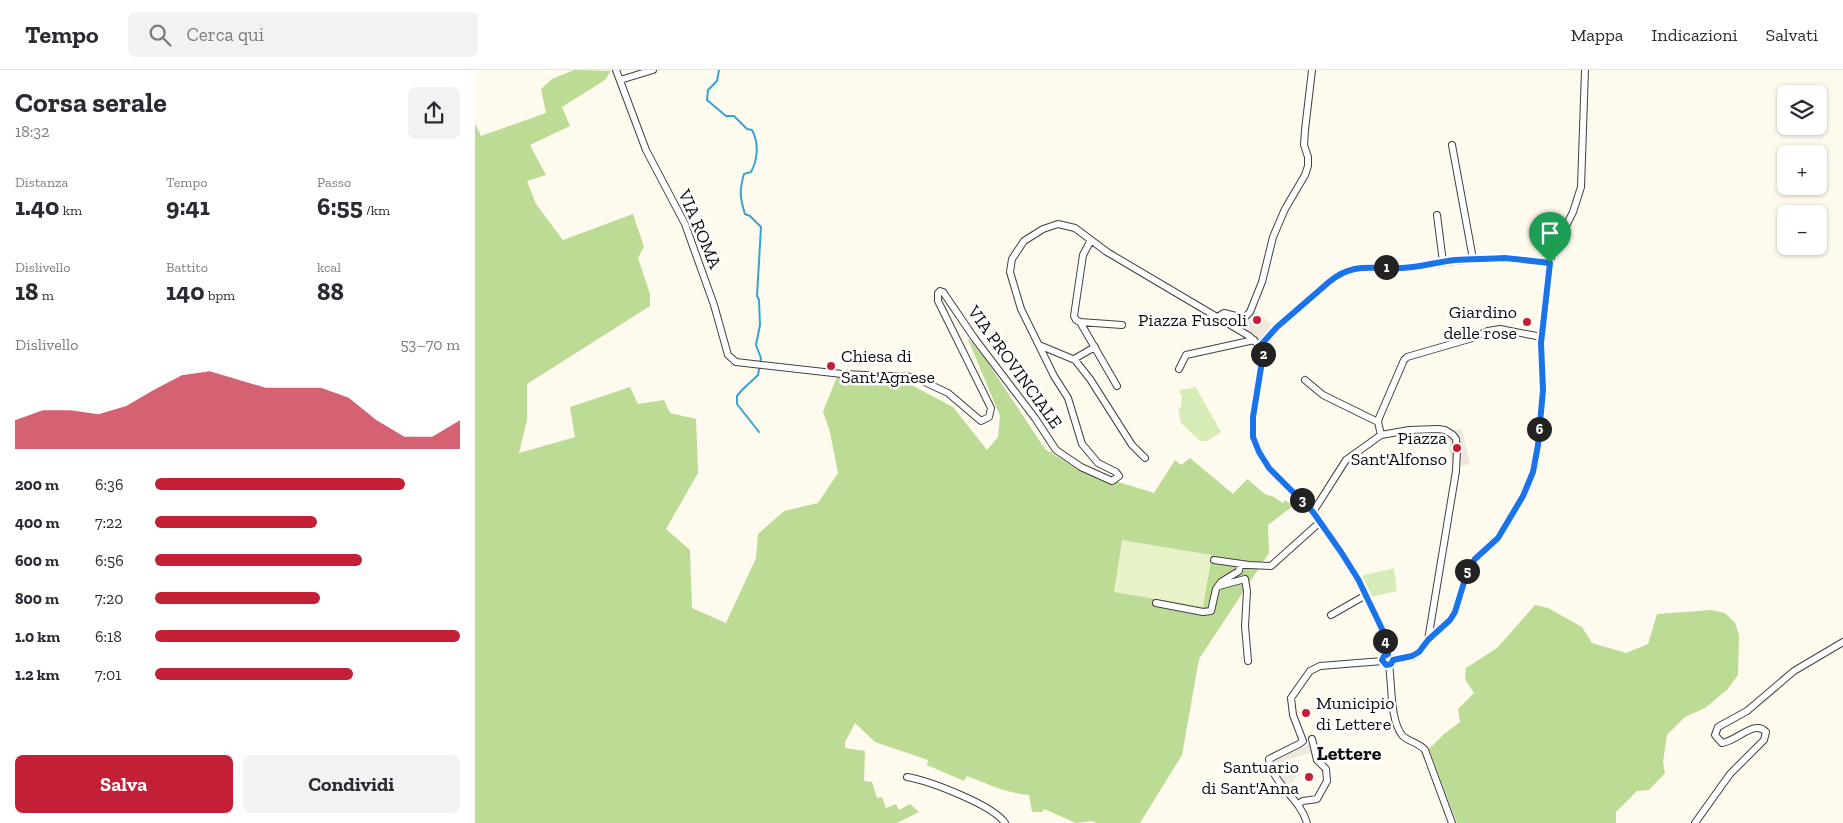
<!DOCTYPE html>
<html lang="it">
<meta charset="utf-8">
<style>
:root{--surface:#fff;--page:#f2f2f3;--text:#2b2b33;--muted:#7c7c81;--line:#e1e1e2;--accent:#c32038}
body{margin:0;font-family:"Zilla Slab",serif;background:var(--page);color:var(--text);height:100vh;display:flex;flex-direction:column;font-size:19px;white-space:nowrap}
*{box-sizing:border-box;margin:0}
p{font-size:16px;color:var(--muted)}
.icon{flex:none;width:28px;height:28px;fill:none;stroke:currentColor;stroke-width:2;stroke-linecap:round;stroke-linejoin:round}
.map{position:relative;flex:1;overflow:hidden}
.side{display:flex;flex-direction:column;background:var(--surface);width:475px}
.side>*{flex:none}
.tools{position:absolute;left:1302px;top:15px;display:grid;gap:10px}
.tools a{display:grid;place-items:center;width:50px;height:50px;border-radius:8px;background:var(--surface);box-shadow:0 1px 4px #0004;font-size:25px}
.pin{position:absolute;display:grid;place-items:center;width:42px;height:42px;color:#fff;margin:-51px -21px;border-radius:50% 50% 50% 0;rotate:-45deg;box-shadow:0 0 5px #0007}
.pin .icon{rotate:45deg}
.km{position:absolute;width:25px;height:25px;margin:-12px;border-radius:50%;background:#222;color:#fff;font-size:14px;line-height:25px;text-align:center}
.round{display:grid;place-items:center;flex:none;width:52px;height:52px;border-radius:8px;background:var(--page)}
.headline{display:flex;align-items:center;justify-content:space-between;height:85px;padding:0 15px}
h1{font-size:28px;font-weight:700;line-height:38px}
.figures{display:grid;grid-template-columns:repeat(3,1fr);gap:8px;height:85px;padding:5px 15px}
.figures div{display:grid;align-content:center}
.figures b{font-size:25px;font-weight:700}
.figures small{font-size:14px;font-weight:400}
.figures p{font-size:14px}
.chart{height:140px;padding:10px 15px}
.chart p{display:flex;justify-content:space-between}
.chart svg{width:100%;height:90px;margin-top:5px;fill:var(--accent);opacity:.7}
.button{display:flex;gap:10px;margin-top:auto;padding:10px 15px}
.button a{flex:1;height:58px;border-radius:8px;background:var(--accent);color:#fff;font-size:20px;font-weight:700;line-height:58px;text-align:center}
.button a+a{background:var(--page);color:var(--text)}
ul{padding:0 15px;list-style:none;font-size:16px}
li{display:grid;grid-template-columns:80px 60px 1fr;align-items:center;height:38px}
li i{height:12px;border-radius:6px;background:var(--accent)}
header{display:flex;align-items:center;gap:30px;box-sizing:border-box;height:70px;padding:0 25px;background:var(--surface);border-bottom:1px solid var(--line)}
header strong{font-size:24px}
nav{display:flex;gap:28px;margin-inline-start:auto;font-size:18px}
.search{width:350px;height:45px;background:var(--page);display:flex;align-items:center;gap:12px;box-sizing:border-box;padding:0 18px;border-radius:8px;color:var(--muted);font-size:19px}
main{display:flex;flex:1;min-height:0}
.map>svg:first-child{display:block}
.green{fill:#d7ebb6}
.forest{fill:#bcdc95}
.pitch{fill:#e8f2c8}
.plaza{fill:#efe9dd}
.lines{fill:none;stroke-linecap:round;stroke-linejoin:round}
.stream{stroke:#35a3d3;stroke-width:2}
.minor-casing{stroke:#414141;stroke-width:8}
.minor{stroke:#fff;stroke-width:6}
.route-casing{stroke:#fff;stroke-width:10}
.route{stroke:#1a73e8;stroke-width:6}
.poi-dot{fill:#c32038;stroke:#fff;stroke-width:2}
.labels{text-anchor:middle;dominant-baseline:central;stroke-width:5;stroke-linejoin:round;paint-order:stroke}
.street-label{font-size:18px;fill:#0e0e0e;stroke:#fff}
.poi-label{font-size:18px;fill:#0e0e0e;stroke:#fff;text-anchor:end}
.quarter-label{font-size:20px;font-weight:bold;fill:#0e0e0e;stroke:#fff}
</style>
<header>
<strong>Tempo</strong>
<div class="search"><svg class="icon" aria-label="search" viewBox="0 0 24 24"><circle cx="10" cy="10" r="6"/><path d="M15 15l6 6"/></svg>Cerca qui</div>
<nav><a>Mappa</a><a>Indicazioni</a><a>Salvati</a></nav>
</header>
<main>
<section class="side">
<div class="headline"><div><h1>Corsa serale</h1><p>18:32</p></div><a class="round"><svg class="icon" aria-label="share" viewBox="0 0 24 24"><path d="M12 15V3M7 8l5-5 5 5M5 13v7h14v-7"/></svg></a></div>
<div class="figures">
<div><p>Distanza</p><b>1.40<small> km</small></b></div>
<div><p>Tempo</p><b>9:41</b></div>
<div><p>Passo</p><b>6:55<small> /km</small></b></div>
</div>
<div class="figures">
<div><p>Dislivello</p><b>18<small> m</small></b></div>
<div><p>Battito</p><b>140<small> bpm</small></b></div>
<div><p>kcal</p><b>88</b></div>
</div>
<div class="chart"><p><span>Dislivello</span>53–70 m</p>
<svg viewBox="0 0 160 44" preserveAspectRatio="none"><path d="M0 44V30L10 25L20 25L30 27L40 23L50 15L60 8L70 6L80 10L90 14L100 14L110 14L120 19L130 30L140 38L150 38L160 30V44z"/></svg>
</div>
<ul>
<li><b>200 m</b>6:36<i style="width:82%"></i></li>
<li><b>400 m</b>7:22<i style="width:53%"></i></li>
<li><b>600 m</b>6:56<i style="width:68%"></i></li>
<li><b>800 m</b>7:20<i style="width:54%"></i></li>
<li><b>1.0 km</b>6:18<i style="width:100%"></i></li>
<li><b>1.2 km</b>7:01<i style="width:65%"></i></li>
</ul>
<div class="button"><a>Salva</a><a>Condividi</a></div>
</section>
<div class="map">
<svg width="1368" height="753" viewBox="0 0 1368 753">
<rect width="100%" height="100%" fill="#fffaee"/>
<path class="green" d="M720,316l26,46 -14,9h-7l-19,-18 -3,-16 3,1 1,-13 -2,-1v-4l13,-2z
M919,498l3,23 -26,6 -10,-21z"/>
<path class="forest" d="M99,0l37,1 -6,9 -43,27 8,19 -40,19 16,30 -19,6 9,23 27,36 70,-26 11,33 -6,11 12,36v12l-123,78v36l-8,33 56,-16 -5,-30 60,-20 8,17 26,-4 6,13 26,6 2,54 -32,56 24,21 2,58 34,15 30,-65 2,-24 26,-23 34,-8 20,-30 -8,-41 -7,-21 14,-34 71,6 45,24 34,43 11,-13 2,-21 -33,-79 19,23 59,89 32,20 77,24 21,-33 6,5 9,-7 43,36 14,-15 19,16 6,1 11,7 2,-3 8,6 -25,19 1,28 -70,106 -17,96 -42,68h-44l-4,-2 -16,2 -32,-14 -2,3h-10l-3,-17c-23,-2 -41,-11 -62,-19l-3,5 -37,-16 1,-5 -53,-18 -20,-19 -10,19v6l20,3 -1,30 8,1 5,16 5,-1 4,11 10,-4 3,6 11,-6 9,8 -22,11h-422v-700l6,13 65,-23 -5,-24 11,-10z
M1060,535l13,3 34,19 10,16 34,10 22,-9 9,-30 54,-4 14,3 10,10 4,12 -1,40 -11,15 -22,18 -20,9 -18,18 -4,27 2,11 -16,17 -12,1 -21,21v11h-159l-28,-74 15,-15 16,-12 -2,-13 16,-16 -9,-14 1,-11 31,-20z"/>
<path class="pitch" d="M647,470l90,15 -9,52 -89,-15z"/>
<path class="plaza" d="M778,239l27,22 -14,18 -28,-17z
M987,359l8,35 -17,4 -9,-37z
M834,674l3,8 -22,7 7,19 -3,1v3l-9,3 -13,-24z"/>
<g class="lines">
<path class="stream" d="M244,0l-2,11 -9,9 -1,10 19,16h8l13,13 5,1c7,13 6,29 -1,42l-7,2c-5,17 -4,24 1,40l5,2 11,11 -4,69 2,4 1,25 -4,20 5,13 -3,17 -16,15 -5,6v8l22,28"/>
<defs>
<path id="minor" d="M141,0l30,80 39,74 29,81 14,50 8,7 106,12 72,3 34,16 33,28 8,-4 2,-9 -53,-107v-8l2,-2 3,1 32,47 60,79 21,32 25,17 31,14 7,-5 -3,-4 -18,-9 -16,-19 -14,-46 -14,-22 -33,-67 -11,-37 2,-13 12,-18 19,-12 15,-5 17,4 32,24 142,84 11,10 3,9 -10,62v20l7,15 9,16 44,44 28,40 17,27 25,52 5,23
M145,10l33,-10
M977,75l21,114
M962,145l6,47
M616,170l-8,15 -9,61 2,4 4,2 42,3
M741,248l8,-5 20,5 6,-6 12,-30 11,-45 12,-28 20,-34 3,-9v-9l-4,-12 1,-15 7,-60
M605,252l37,64
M564,275l36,15 15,19 42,66 13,13
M785,276l17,-19 52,-45c25,-20 44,-13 72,-14 18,-1 36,-5 53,-7 32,-4 64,-3 96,2
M599,289l21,-12
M704,299l7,-14 68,-15
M830,310l18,15 55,27
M906,365l-3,-13 1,-4 25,-58 3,-3 62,-18 19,-8 12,-2 42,8
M838,442l33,-52 35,-25 28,-5 29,-1 7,1 8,5 3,4 1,11 -1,21 -28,169
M739,490l35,5 22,1 49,-44
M744,516l26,-7 2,12 -2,35 3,35
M681,533l47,9 8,-1 5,-22 5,-7 18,-11 1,-7
M856,545l35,-20
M918,590l19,-3 7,-4 9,-13 22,-21 5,-7 13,-43 7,-10 23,-21 25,-42 10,-24 5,-27 5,-56 -2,-46 9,-80 1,-7 22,-44 8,-25 4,-117
M914,595c3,19 1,55 13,70 6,7 16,7 23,15l27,73
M432,707c23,4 86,28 98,46
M823,734l5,-3 14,-2 10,-18 -1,-12 -9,-9 -5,-21
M832,753c-7,-25 -34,-38 -38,-64l30,-15 4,-3 -10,-26 -2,-17 19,-27 10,-5 63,-5
M1220,753l35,-49 34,-34 2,-8c-11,-13 -29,9 -44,11l-7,-8 3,-8 29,-16 47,-40 49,-29"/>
</defs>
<use href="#minor" class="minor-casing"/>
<use href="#minor" class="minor"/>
</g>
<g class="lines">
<defs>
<path id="route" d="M1030,188l45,5 -9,80 2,47 -5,55 -5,27 -10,24 -25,42 -23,21 -7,10 -13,43 -5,8 -22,20 -9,12 -7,4 -19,4 -2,4 -5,1 -4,-5 2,-4 4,-2 -5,-23 -25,-52 -17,-27 -28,-40 -44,-44 -10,-16 -6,-15v-20l10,-62 -3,-9 17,-19 52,-45c25,-21 44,-12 73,-14 18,-1 35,-6 53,-8 17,-1 33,-1 50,-2z"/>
</defs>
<use href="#route" class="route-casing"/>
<use href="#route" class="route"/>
</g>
<g class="poi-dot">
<circle cx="782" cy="250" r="5"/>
<circle cx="1052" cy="252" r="5"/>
<circle cx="356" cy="296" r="5"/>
<circle cx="982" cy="378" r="5"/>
<circle cx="831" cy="643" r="5"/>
<circle cx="834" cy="707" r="5"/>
</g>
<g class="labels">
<g class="street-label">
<text transform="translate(225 159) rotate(67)">VIA ROMA</text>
<text transform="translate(540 297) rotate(54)">VIA PROVINCIALE</text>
</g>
<g class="poi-label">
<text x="1042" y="242">Giardino<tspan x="1042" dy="21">delle rose</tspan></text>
<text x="772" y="250">Piazza Fuscoli</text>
<text x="366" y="286" text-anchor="start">Chiesa di<tspan x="366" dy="21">Sant'Agnese</tspan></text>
<text x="972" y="368">Piazza<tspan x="972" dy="21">Sant'Alfonso</tspan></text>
<text x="841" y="633" text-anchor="start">Municipio<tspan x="841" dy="21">di Lettere</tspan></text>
<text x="824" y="697">Santuario<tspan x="824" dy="21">di Sant'Anna</tspan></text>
</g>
<g class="quarter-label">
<text x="874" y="683">Lettere</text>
</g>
</g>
</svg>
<div class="tools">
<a><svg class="icon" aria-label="layers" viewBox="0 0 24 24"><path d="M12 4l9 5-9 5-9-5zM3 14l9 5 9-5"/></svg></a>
<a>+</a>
<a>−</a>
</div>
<div class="pin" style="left:1075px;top:193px;background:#1e9e55"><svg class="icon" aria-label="arrive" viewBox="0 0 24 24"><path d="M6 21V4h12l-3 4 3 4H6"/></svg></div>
<b class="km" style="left:911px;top:197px">1</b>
<b class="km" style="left:788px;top:284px">2</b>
<b class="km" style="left:827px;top:430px">3</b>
<b class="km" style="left:910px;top:571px">4</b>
<b class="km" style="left:992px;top:501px">5</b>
<b class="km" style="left:1064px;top:359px">6</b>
</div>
</main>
